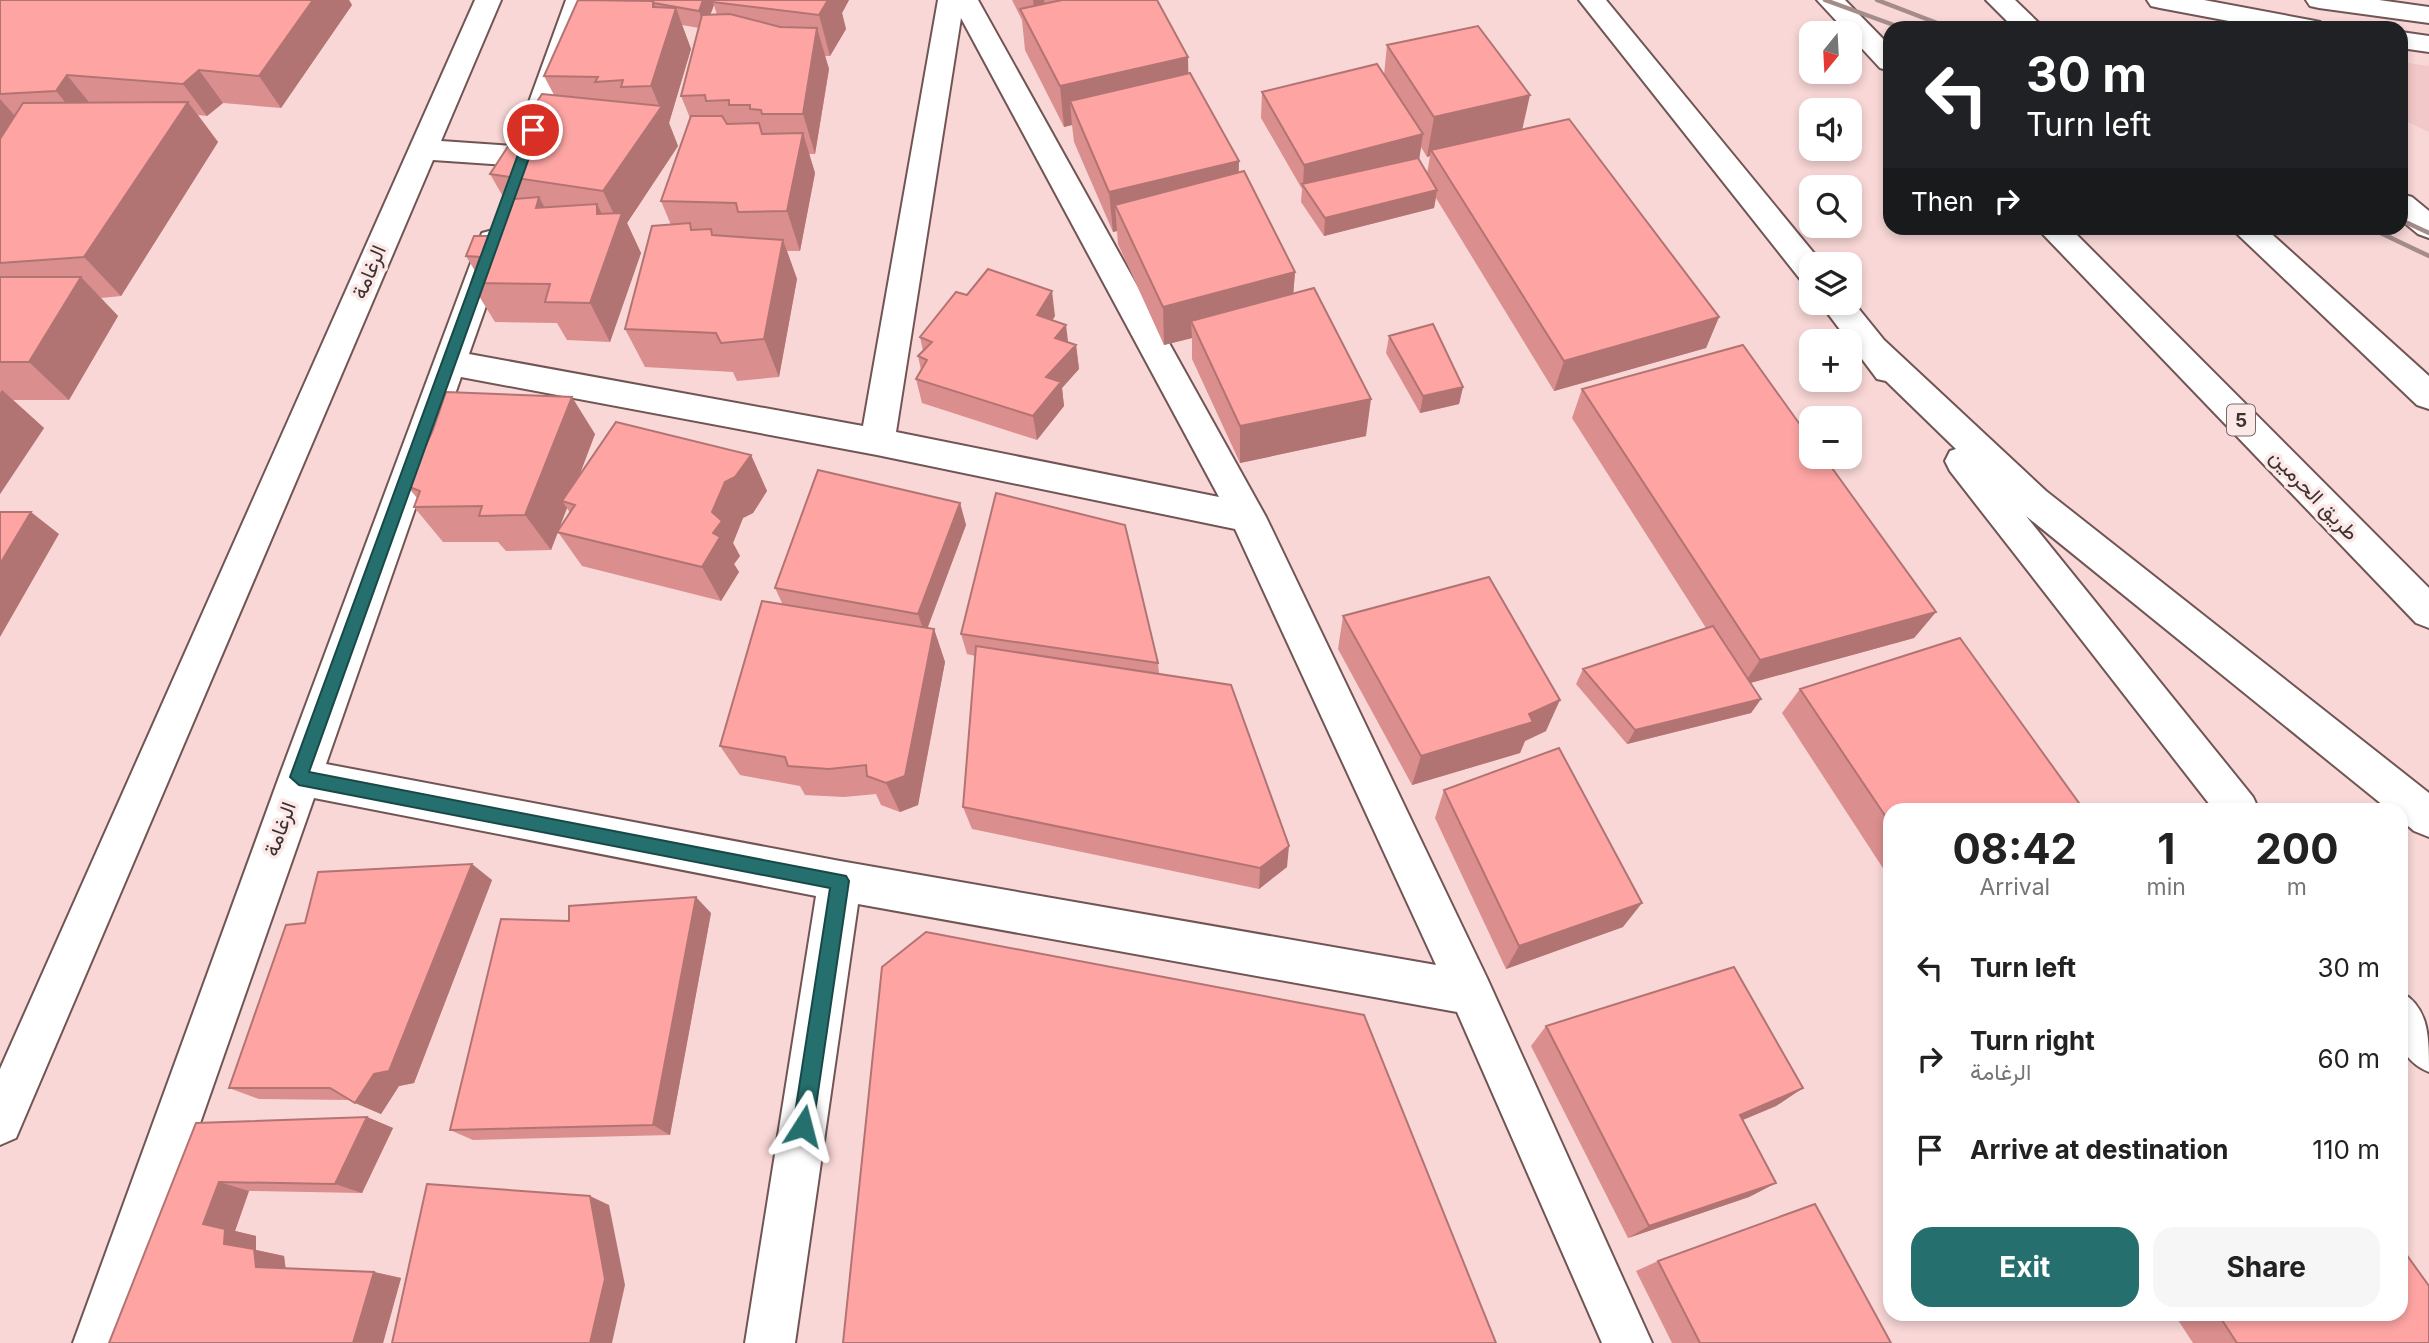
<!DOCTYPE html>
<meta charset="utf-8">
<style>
:root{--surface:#fff;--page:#f6f6f6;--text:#222;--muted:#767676;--accent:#25706e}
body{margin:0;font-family:Inter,Vazirmatn,sans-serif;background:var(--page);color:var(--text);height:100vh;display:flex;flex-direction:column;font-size:26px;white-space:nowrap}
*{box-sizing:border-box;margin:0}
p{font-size:23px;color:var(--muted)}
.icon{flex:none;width:38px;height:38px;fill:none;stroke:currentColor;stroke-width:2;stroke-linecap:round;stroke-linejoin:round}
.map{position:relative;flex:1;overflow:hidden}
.details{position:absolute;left:1883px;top:803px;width:525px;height:518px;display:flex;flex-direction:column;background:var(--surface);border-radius:21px;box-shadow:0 4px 10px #0003}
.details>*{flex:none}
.hud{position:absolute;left:1883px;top:21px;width:525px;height:214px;border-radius:21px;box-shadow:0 4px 10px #0003;background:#202124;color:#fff;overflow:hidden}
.needle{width:46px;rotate:198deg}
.tools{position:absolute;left:1799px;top:21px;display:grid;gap:14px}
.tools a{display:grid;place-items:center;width:63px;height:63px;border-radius:14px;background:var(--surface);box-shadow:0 4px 10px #0003;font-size:35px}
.pin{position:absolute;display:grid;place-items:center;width:60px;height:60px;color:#fff;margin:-30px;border:4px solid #fff;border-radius:50%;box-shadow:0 2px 7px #0007}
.me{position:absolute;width:77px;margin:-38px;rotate:9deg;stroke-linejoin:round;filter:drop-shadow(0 0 5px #0008)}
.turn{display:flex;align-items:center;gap:24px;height:147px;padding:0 28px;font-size:32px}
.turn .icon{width:91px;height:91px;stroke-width:2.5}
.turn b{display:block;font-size:49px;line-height:60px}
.then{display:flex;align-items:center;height:66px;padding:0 28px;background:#0003;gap:14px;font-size:26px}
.eta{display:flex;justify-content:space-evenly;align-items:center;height:119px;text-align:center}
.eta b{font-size:42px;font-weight:700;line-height:49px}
.primary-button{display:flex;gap:14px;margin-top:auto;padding:14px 28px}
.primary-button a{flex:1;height:80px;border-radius:21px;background:var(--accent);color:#fff;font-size:28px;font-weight:700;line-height:80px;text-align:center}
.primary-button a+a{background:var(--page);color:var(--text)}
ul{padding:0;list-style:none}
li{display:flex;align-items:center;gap:21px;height:91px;padding:0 28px}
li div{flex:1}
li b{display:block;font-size:26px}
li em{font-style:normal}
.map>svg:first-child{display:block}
.built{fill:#f2c9c8}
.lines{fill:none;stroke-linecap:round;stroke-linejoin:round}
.street-casing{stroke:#715555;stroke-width:4}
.secondary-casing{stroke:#715555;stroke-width:4}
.primary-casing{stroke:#715555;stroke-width:4}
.highway-casing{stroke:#715555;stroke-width:4}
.street{fill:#fff;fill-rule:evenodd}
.secondary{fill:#fff;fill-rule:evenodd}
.primary{fill:#fff;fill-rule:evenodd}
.highway{fill:#fff;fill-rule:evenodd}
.rail{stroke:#a48c8b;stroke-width:4.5}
.wall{fill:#da8e8d;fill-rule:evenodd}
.shaded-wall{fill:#b27473}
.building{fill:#fea5a4;stroke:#b27473;stroke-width:2}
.route{fill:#25706e;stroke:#184948;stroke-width:2}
.labels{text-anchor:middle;stroke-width:7;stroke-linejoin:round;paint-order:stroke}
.shield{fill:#fce8e7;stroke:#776968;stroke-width:2}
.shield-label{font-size:19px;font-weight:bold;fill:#3e3231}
.street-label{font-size:21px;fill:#3e3231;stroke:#fce8e7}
</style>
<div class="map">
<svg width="2429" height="1343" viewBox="0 0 2429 1343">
<rect width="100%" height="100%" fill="#f8d7d6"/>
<!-- built -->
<path class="built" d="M2401 62 2429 66V132L2401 119Z"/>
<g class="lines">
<!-- street casing -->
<g class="street-casing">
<path id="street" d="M475 0H501L441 141 513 146 566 0H592L542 145 535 152 538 156 533 163 523 166 433 160 16 1138 0 1145V1069Z
M938 0H978L1266 517 1487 978 1652 1343H1602L1457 1012 858 904 795 1343H745L816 896 314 798 123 1343H73L279 777 482 233 493 230 504 233 509 241 469 354 863 426ZM961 18 1219 497 896 432ZM461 377 877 455 1235 529 1436 965 840 861 326 764Z"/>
</g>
<!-- secondary casing -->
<g class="secondary-casing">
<path id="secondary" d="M2147 0H2204L2310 20 2320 22 2324 28H2266L2160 8 2151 6Z
M2306 0H2379L2429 7V23L2319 8 2310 6Z
M2401 32 2429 36V52L2401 48Z
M2401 194 2412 197 2429 211V238L2418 234 2401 220Z"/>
</g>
<!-- primary casing -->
<g class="primary-casing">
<path id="primary" d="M1579 0H1606L1822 263 1811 264V282L1800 279Z
M1850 298 1884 340 2046 491 2429 793V837L2414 831 2401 820V810H2389L2026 516 2253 797 2259 810H2214L1950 471 1945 461 1950 451 1956 449 1886 381 1877 379 1820 303H1850Z
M2401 992C2429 1008 2429 1036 2429 1072 2391 1056 2401 1027 2401 992Z"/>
</g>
<!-- highway casing -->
<g class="highway-casing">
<path id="highway" d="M1817 0H1845L1890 46V71L1880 68Z
M1986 0H2015L2044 28H2014Z
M2037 228H2070L2429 588V628L2416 623Z
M2231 228H2265L2429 376V409L2417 405Z"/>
</g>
<!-- street -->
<use href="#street" class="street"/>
<!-- secondary -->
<use href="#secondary" class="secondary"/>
<!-- primary -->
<use href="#primary" class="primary"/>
<!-- highway -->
<use href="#highway" class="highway"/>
<!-- rail -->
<path class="rail" d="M1825 0 1902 28
M1877 0 1950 28
M2401 220 2429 233
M2370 228 2429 256"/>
</g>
<!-- wall -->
<path class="wall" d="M0 0H349L352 5 281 108 223 103 207 116 198 115 218 142 121 296 101 298 118 316 69 400H13L44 428 0 494Z
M646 0H849L842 13 846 29 830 56H825L829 69 815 154H809L815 173 800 251H787L797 279 779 377 737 381 733 372 645 367 625 329 671 225 661 201 690 118 681 96 699 28 682 25 691 49 669 123 678 146 627 223 641 253 610 342 567 340 557 323 495 322 471 283 475 271 466 256 489 236 505 200 490 174 554 95 544 76ZM714 5 717 15H710Z
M1012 0H1157L1188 57V73L1239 161 1238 172 1295 272 1293 294 1366 436 1240 463 1192 359V338L1164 345 1118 244 1117 231 1113 232 1074 142 1072 125 1064 127 1025 50 1022 20Z
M1387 45 1522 130 1719 317 1706 348 1554 391 1436 198 1434 208 1324 236 1301 202 1302 189 1261 118 1262 92 1384 75ZM1421 147 1427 157 1430 156 1427 174 1419 160Z
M1055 316 1052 320 1068 342 1076 345 1079 369 1062 388 1064 406 1037 440 922 403 916 379 921 370 918 356 923 351 920 337Z
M1389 336 1463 387 1459 404 1420 413 1386 353Z
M1582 389 1936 612 1914 638 1750 683 1761 699 1751 713 1627 744 1576 684 1583 669 1706 628 1572 418Z
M595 434 578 478 751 455 767 491 753 513 743 518 733 543 740 556 734 564 739 572 721 601 582 566 558 532 551 550 506 551 498 542H443L414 507 417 498 407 486ZM567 508 570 513 558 530Z
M960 503 966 525 927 628 934 629 945 662 918 805 900 812 881 805 876 794 844 797 805 795 800 786 740 775 720 746 783 605 775 588Z
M1343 616 1546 731 1525 741 1520 753 1412 785 1338 649Z
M961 634 1158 663 1159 674 1287 867 1259 889 972 829 963 807 975 656 967 654Z
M1800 689 1890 810V879L1782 713Z
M1444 790 1623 927 1506 969 1435 818Z
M492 880 414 1083 399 1086 381 1114 349 1100 259 1099 229 1088 305 923Z
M711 913 670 1135 473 1140 450 1130 569 921Z
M1546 1026 1803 1088 1776 1106 1743 1120 1776 1183 1749 1197 1628 1238 1531 1046Z
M367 1117 393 1128 362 1193 249 1191 235 1231 256 1236V1250L284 1256 286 1269 374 1272 401 1278 383 1343H109L196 1123Z
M1658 1261 1891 1343H1672L1636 1271Z
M2174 1314H2401L2429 1343H2193Z"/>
<!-- shaded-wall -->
<path class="shaded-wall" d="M313 0H349L352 5 281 108 259 76Z
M703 0H715L712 2 714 5 705 29 699 11Z
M828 0H849L842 13 846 29 830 56 819 15Z
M1033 0H1044L1047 23 1036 30Z
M653 1 667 37 676 8 691 49 669 123 678 146 627 223 641 253 610 342 590 303 597 204 613 237 618 223 603 191 660 108 651 86Z
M817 28 829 69 815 154 803 114Z
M1188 57 1189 98 1070 101 1072 125 1064 127 1060 86Z
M199 70 223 103 207 116 183 84Z
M67 75 93 107 83 124 56 91Z
M1530 95 1521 135 1431 150 1430 156 1427 157 1434 117Z
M0 99 32 135 0 180Z
M188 102 218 142 121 296 84 257Z
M803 133 815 173 800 251 787 211Z
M1423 134 1419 160 1303 185 1304 165Z
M1239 161 1238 201 1115 205 1117 231 1113 232 1109 192Z
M1437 190 1434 208 1324 236 1325 218Z
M539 197 560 236 536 208Z
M783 240 797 279 779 377 764 339Z
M1295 272 1292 311 1191 321 1192 338 1164 345 1163 307Z
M81 277 118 316 69 400 29 362Z
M1052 291 1055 316 1041 339 1037 315Z
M1719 317 1706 348 1554 391 1564 361Z
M1066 325 1069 349 1055 338Z
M1076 345 1079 369 1062 388 1064 406 1037 440 1033 416 1046 377Z
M1463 387 1459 404 1420 413 1423 396Z
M2 390 44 428 0 494V393Z
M572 397 595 434 569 503 562 501 567 508 551 550 525 515Z
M1371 399 1366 436 1240 463V426Z
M751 455 767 491 753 513 743 518 733 543 740 556 734 564 739 572 721 601 702 567 713 533 712 512 725 482Z
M960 503 966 525 925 635 918 614Z
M31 512 59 534 0 637V564Z
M1936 612 1914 638 1743 685 1760 660Z
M934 629 945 662 918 805 900 812 886 783Z
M1761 699 1751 713 1627 744 1635 730Z
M1560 700 1546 731 1525 741 1520 753 1412 785 1421 756 1529 714Z
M1289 846 1287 867 1259 889 1260 868Z
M472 864 492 880 414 1083 399 1086 381 1114 355 1103 374 1074Z
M696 897 711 913 670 1135 653 1125Z
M1642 903 1623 927 1506 969 1519 946Z
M1803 1088 1776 1106 1716 1131 1740 1115Z
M367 1117 393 1128 362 1193 335 1184Z
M219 1182 249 1191 235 1231 256 1236V1250L284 1256 286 1274 256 1267 224 1244 203 1224Z
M1776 1183 1749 1197 1628 1238 1649 1226Z
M590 1196 609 1205 625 1285 612 1343H590Z
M374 1272 401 1278 383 1343H353Z"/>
<!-- building -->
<path class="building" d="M0 0H313L259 76 199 70 183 84 67 75 56 91 0 94Z
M578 0 653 1V7L676 8 651 86 621 87 623 80 595 82 598 77 544 76Z
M646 0H703L699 11 654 3 653 1Z
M713 0H828L819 15 712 2Z
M1062 0H1157L1188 57 1060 86 1020 9Z
M730 14 780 27 817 28 803 114H762L761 110 750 109V105H729V100L706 101 705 95 681 96 702 15Z
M1478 26 1530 95 1434 117 1387 45Z
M1377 64 1423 134 1304 165 1262 92Z
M1190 73 1239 161 1109 192 1070 101Z
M542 94 662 106 603 191 490 174Z
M188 102 84 257 0 263V139L23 103Z
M691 116H722L727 124 759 123 762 134 803 133 787 211 738 212 736 203 661 201Z
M1569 119 1719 317 1564 361 1431 150Z
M1418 158 1437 190 1325 218 1302 184Z
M1244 171 1295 272 1163 307 1115 205Z
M539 197 536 208 597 204V214L622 213 590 303 545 302 550 284 471 283 480 257 466 256 474 236H489L503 200Z
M690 223 691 230 711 229 712 235 783 240 764 339 721 343 716 333 625 329 652 226Z
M988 269 1052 291 1037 315 1066 325 1055 338 1076 345 1046 377 1061 382 1033 416 916 379 927 360 918 356 932 342 920 337 956 292 967 295Z
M0 277H81L29 362H0Z
M1314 288 1371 399 1240 426 1191 321Z
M1433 324 1463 387 1423 396 1389 336Z
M1743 345 1811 440V457H1824L1936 612 1760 660 1582 389Z
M446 392 572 397 525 515 479 516 482 506 414 507 420 491 407 486 433 430Z
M616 422 751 455 735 477 725 482 712 512 722 521 713 533 720 537 702 567 557 532 575 505 562 501Z
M818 470 960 503 918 614 775 588Z
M996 493 1125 525 1158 663 961 634Z
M0 512H31L0 564Z
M1489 577 1560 700 1529 714 1533 722 1421 756 1343 616Z
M762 601 934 629 905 776 886 783 867 776 866 765 829 769 788 766 785 757 720 746Z
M1713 626 1761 699 1635 730 1583 669Z
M1960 638 2084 810H1890V823L1800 689Z
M976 646 1231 685 1289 846 1260 868 963 807Z
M1559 748 1642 903 1519 946 1444 790Z
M472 864 389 1071 374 1074 355 1103 330 1088H229L286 925 305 923 318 872Z
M696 897 653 1125 450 1130 501 919 569 921V906Z
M926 932 1364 1015 1496 1343H843L882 967Z
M1734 967 1803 1088 1740 1115 1776 1183 1649 1226 1546 1026Z
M367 1117 335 1184 219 1182 203 1224 225 1229 224 1244 254 1249 256 1267 374 1272 353 1343H109L196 1123Z
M427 1184 590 1196 605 1279 590 1343H392Z
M1815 1204 1891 1343H1700L1658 1261Z
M2401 1247 2429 1286V1343H2237L2218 1314H2401Z"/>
<!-- route -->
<path class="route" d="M533 126 539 130 309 772 846 876 849 881 813 1126 810 1133 803 1135 796 1133 793 1126 830 888 299 785 290 777 527 130Z"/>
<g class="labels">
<!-- shield labels -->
<rect class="shield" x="2227" y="404.5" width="28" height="31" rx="5"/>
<g class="shield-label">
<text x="2241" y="427">5</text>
</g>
<!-- street labels -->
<g class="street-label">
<text transform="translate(369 272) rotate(-67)" y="7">الرغامة</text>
<text transform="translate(2314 495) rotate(46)" y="7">طريق الحرمين</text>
<text transform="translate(280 829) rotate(-70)" y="7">الرغامة</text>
</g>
</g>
</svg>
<div class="tools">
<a><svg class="needle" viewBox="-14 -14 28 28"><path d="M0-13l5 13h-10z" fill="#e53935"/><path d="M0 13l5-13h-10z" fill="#767676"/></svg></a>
<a><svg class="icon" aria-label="sound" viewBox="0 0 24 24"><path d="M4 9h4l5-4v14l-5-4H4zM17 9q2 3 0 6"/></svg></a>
<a><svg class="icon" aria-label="search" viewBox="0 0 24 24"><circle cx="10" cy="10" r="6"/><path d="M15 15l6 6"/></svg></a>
<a><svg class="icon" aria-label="layers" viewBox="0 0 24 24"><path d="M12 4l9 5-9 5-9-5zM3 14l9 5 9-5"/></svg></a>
<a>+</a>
<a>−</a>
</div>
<div class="pin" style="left:533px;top:130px;background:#d93025"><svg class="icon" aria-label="arrive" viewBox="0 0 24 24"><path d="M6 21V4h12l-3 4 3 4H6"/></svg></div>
<svg class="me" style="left:803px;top:1126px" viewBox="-20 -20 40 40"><path d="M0-17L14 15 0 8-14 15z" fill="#25706e" stroke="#fff" stroke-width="4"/></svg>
<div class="hud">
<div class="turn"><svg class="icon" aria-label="left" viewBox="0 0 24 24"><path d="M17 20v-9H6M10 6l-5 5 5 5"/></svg><div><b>30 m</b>Turn left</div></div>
<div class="then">Then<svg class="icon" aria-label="right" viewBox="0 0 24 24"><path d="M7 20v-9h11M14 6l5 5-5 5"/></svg></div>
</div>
<section class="details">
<div class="eta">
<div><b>08:42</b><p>Arrival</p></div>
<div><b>1</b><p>min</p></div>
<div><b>200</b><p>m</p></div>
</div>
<ul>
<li><svg class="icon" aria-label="left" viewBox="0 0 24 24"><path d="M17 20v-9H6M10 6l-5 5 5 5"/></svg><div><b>Turn left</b></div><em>30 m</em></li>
<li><svg class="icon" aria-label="right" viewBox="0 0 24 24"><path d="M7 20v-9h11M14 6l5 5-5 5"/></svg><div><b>Turn right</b><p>الرغامة</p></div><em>60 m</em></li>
<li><svg class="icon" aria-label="arrive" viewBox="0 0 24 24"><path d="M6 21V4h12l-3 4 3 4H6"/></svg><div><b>Arrive at destination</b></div><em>110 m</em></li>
</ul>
<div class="primary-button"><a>Exit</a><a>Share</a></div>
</section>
</div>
